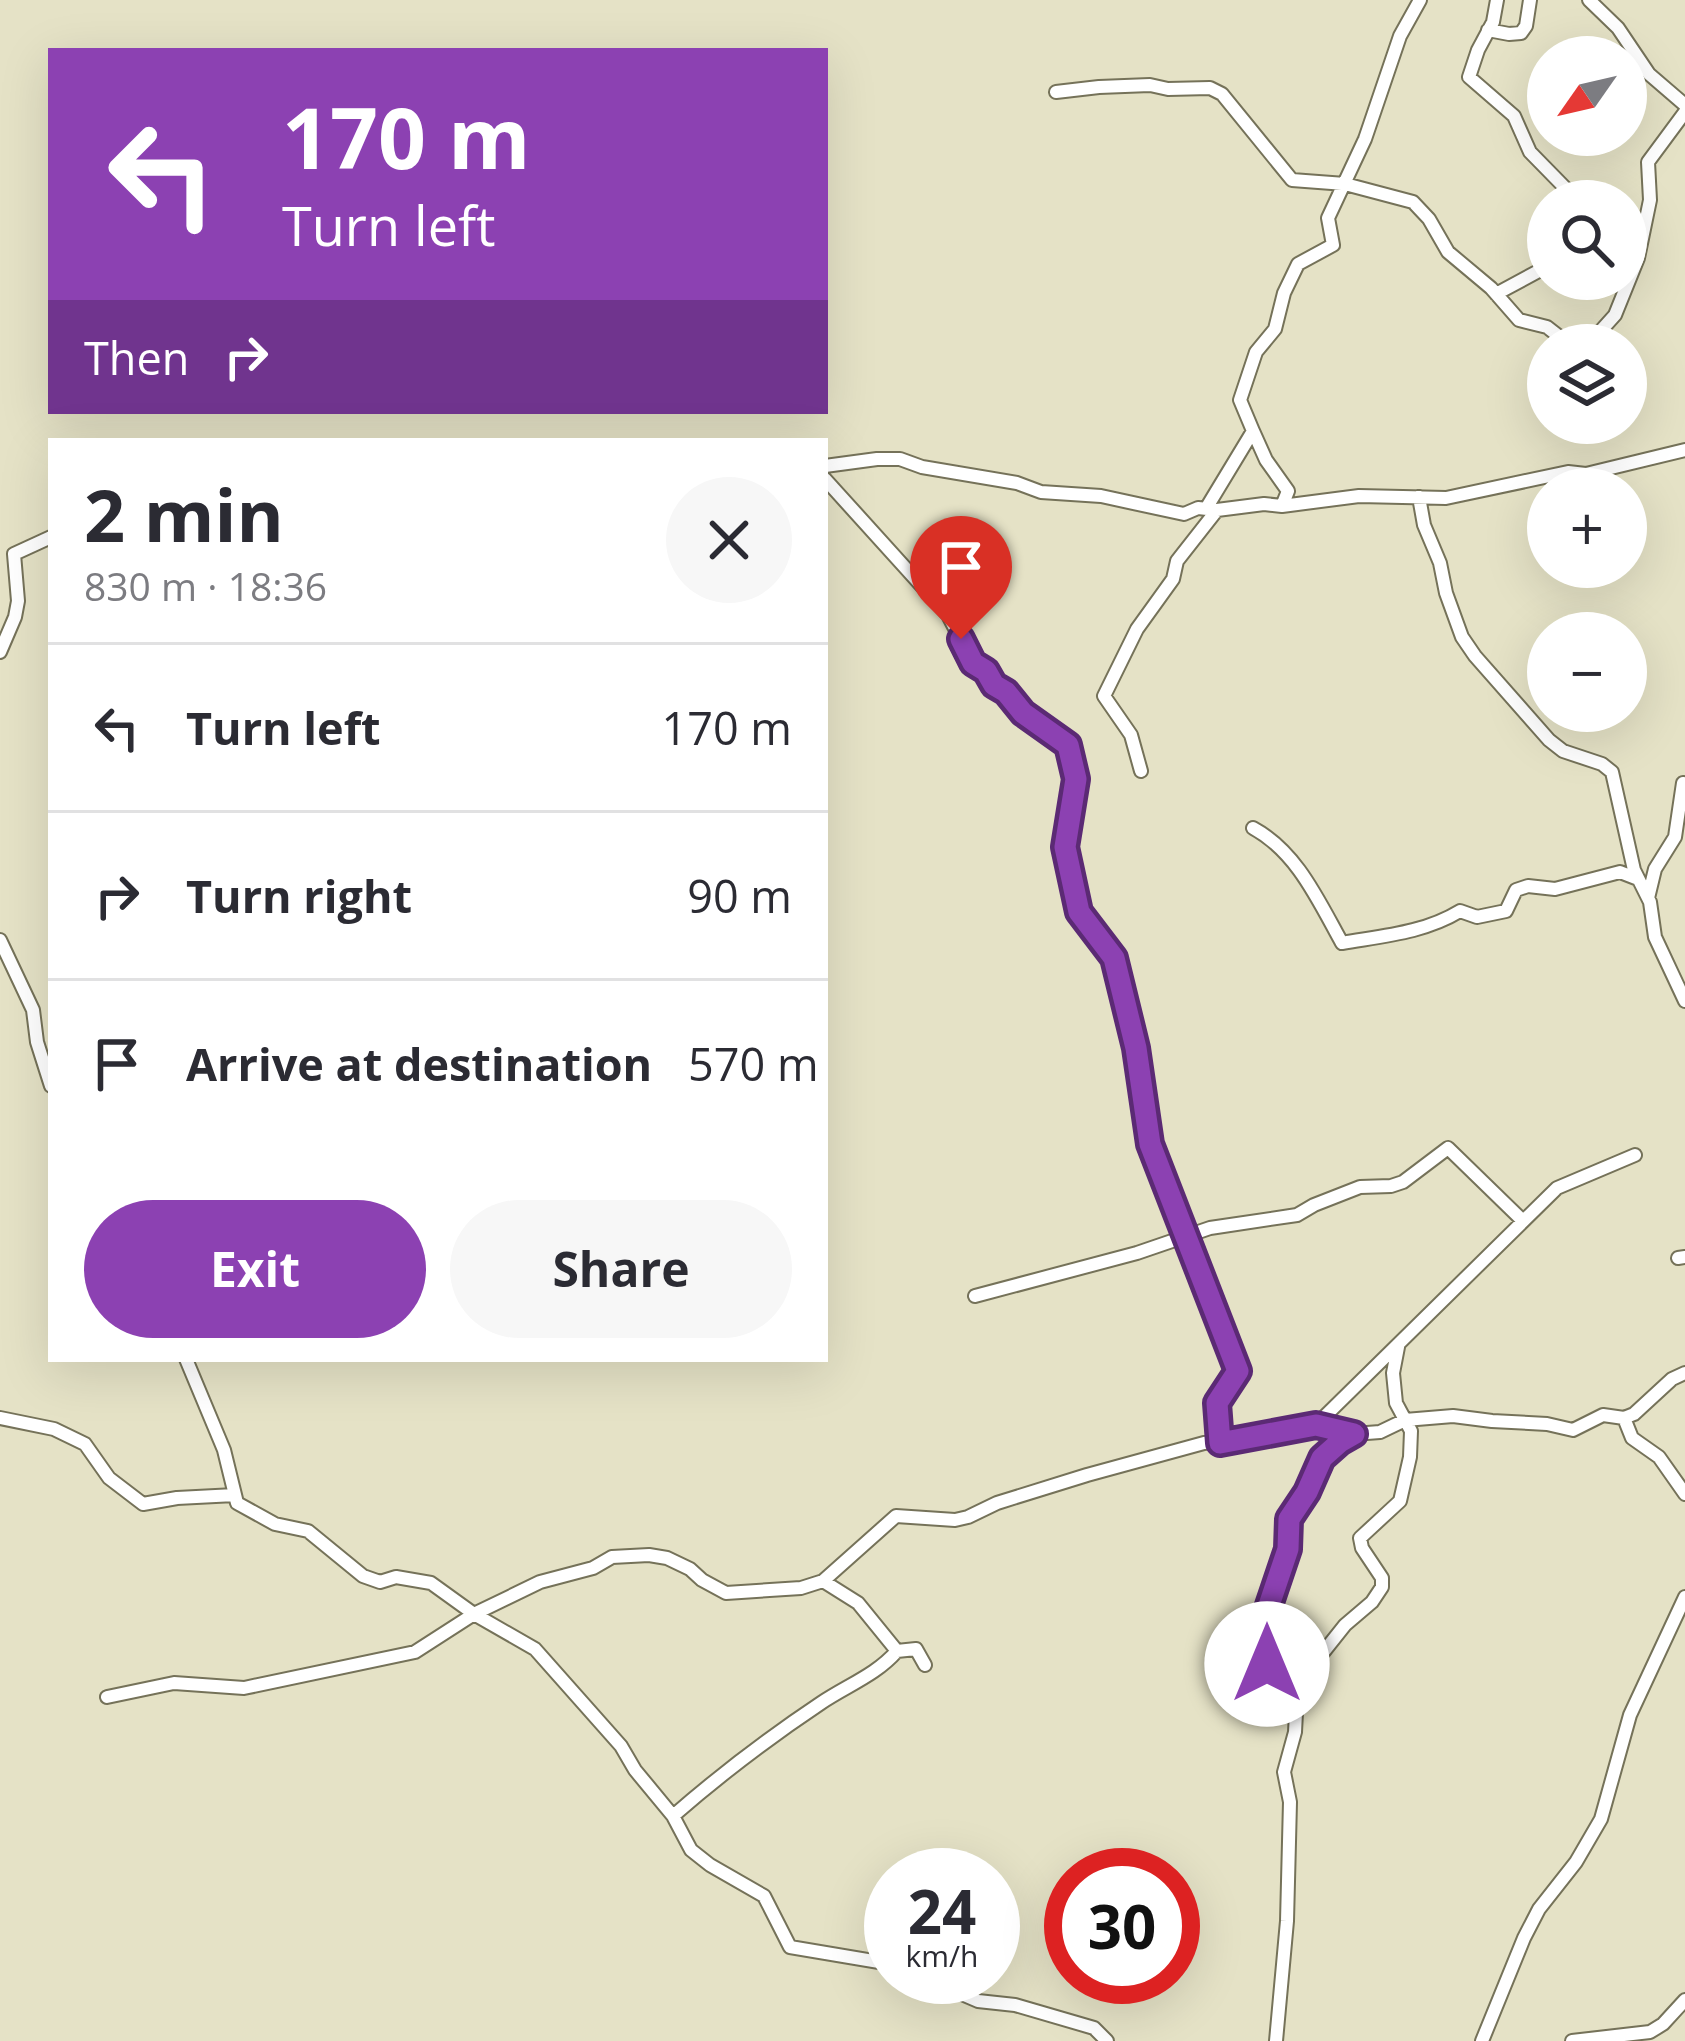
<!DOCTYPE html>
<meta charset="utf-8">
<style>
:root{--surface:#fff;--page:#f7f7f7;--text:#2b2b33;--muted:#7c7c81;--line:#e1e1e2;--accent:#8c41b2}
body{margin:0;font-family:"Open Sans",sans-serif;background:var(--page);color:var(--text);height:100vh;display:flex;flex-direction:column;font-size:45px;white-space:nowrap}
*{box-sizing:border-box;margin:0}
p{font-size:39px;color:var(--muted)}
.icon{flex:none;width:66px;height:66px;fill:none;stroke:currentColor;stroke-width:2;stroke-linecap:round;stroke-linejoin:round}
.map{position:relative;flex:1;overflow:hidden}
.panel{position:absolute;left:48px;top:438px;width:780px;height:924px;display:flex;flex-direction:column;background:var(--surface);border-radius:0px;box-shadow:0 12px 48px #0002}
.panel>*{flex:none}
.banner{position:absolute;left:48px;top:48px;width:780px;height:366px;border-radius:0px;box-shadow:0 12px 48px #0002;background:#8c41b2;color:#fff;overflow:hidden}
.needle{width:78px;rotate:236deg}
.tools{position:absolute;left:1527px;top:36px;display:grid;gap:24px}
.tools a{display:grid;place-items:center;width:120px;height:120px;border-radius:50%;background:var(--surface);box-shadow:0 12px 48px #0002;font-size:60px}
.speed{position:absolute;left:864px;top:1848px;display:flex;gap:24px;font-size:60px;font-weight:700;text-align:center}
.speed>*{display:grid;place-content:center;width:156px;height:156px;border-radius:50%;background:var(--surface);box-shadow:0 12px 48px #0002;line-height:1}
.speed small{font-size:30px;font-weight:400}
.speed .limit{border:18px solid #d22;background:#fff;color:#111}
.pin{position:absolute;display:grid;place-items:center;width:102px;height:102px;color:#fff;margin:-123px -51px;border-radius:50% 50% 50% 0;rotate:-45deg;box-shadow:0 0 12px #0007}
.pin .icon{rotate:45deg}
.me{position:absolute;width:132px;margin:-66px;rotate:0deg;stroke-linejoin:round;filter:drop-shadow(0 0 9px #0008)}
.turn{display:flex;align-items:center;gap:42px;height:252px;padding:0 36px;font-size:54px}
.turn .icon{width:156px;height:156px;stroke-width:2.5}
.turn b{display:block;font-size:84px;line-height:102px}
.then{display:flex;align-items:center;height:114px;padding:0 36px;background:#0003;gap:24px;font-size:45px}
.round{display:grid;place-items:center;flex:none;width:126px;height:126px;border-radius:63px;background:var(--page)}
.overview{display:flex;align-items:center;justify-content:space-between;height:204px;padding:0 36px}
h1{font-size:72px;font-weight:700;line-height:90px}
.action{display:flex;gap:24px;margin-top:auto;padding:24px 36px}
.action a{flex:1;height:138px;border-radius:72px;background:var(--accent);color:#fff;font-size:48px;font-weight:700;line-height:138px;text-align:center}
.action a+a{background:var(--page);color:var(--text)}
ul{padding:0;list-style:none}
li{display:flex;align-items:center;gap:36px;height:168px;padding:0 36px;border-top:3px solid var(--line)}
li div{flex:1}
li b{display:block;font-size:45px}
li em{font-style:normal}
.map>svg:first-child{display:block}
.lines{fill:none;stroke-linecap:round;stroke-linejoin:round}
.minor-casing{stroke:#757259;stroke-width:16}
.minor{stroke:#fff;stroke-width:12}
.route-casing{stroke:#5b2a74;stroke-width:30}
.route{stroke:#8c41b2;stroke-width:21}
</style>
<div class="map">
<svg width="1685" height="2041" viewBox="0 0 1685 2041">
<rect width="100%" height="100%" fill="#e5e2c6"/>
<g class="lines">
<!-- minor casing -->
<g class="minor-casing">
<path id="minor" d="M1497 0 1493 22 1478 50 1469 77 1514 116 1530 152 1578 201
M1589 0 1618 28 1649 74 1685 105
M1488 30 1509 34 1521 33 1526 26 1530 0
M1056 92 1099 87 1150 85 1168 89 1210 88 1222 94 1292 180 1345 184 1413 202 1429 219 1448 252 1491 288 1519 320 1547 327 1570 345
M1496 294 1548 266
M1588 345 1615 315 1638 258 1650 200 1648 162 1685 112
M1253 431 1266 460 1288 491 1282 506
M825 466 877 459H900L922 467 1017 483 1041 492 1101 496 1184 514 1198 508 1217 510 1264 504 1282 506 1359 496 1446 498 1568 472 1586 474 1685 450
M825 479 948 615 973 663 985 671 994 685 1007 692 1023 713 1053 732 1068 745 1076 779 1065 847 1079 912 1114 958 1136 1048 1150 1144 1238 1371 1217 1404 1219 1443
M1419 497 1424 525 1440 563 1446 593 1462 637 1475 656 1549 740 1563 751 1602 764 1612 772 1634 870 1650 902 1655 937 1685 1001
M1207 507 1253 431 1240 400 1256 352 1275 329 1284 293 1298 264 1333 245 1328 218 1365 139 1400 36 1420 0
M0 652 15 617 18 601 14 554 51 537
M1141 771 1131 735 1104 696 1137 629 1173 579 1177 561 1217 510
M1253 828C1297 852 1318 900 1342 943 1382 936 1424 933 1460 911L1477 917 1506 911 1516 890 1528 886 1555 889 1620 872 1638 879
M1648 898 1655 869 1675 837 1683 783
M0 940 33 1010 37 1042 51 1086
M1678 1258 1685 1257
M975 1296 1137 1253 1210 1228 1297 1215 1314 1205 1360 1187 1391 1186 1403 1182 1448 1148 1522 1220
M186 1359 224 1450 237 1503 275 1524 308 1531 363 1576 380 1582 396 1577 431 1583 474 1614 540 1582 593 1568 612 1557 649 1555 667 1558 690 1569 702 1580 726 1593 801 1588 823 1581 896 1516 955 1520 968 1517 997 1503 1087 1475 1204 1443 1290 1432 1316 1425 1354 1434 1380 1432 1405 1420 1453 1416 1492 1421 1547 1424 1573 1430 1603 1415 1624 1418 1634 1414 1672 1379 1685 1373
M0 1418 54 1429 85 1444 109 1478 143 1504 177 1498 235 1495
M1624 1418 1632 1438 1659 1457 1685 1494
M1316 1425 1557 1188 1635 1155
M823 1581 858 1603 897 1651
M107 1697 174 1683 244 1688 415 1652 474 1614 535 1649 621 1746 635 1770 673 1816 691 1850 710 1865 764 1896 790 1947 891 1964
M1290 1707 1289 1697 1267 1664 1271 1647 1260 1632 1288 1549 1289 1519 1307 1492 1322 1458 1340 1441 1354 1434
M673 1816C720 1775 770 1737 821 1703 848 1685 876 1675 897 1651L916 1649 925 1665
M922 1977 978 2001 1015 2005 1094 2028 1107 2041
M1276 2041 1287 1921 1290 1802 1284 1772 1295 1732 1297 1693 1302 1679 1345 1625 1372 1602 1382 1587V1578L1362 1548 1360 1538 1400 1501 1410 1457 1411 1431 1396 1403 1393 1373 1398 1347
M1482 2041 1524 1938 1539 1909 1576 1862 1601 1819 1630 1715 1685 1597
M1572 2041 1650 2032 1663 2024 1685 2000"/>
</g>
<!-- minor -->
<use href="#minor" class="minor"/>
</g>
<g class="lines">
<!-- route casing -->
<g class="route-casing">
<path id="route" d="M961 639 973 663 986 671 994 685 1006 692 1023 713 1068 745 1076 779 1065 847 1079 912 1114 958 1136 1048 1150 1144 1238 1371 1217 1403 1220 1443 1316 1425 1354 1434 1340 1442 1322 1458 1307 1492 1289 1519 1288 1549 1260 1632 1270 1647 1267 1664"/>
</g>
<!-- route -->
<use href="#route" class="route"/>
</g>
</svg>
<div class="tools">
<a><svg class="needle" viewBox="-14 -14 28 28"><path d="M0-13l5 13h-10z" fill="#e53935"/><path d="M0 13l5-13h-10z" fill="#7c7c81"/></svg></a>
<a><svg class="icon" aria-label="search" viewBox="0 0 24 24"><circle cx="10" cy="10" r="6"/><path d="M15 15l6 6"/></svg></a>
<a><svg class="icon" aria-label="layers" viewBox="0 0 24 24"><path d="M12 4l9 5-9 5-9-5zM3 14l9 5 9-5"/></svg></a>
<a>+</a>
<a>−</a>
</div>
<div class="speed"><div>24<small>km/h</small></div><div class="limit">30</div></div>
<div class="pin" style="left:961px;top:639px;background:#d93025"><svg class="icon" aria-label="arrive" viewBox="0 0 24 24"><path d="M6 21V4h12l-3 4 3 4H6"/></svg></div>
<svg class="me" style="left:1267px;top:1664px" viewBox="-20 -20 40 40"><circle r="19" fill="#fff"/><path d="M0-13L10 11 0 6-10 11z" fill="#8c41b2"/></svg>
<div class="banner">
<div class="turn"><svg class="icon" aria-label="left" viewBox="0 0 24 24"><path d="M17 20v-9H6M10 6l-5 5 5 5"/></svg><div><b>170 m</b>Turn left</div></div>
<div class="then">Then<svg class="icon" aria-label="right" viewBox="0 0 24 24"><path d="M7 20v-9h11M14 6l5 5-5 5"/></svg></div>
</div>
<section class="panel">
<div class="overview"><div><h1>2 min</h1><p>830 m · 18:36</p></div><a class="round"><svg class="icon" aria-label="close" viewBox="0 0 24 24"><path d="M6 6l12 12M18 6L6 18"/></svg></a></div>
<ul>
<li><svg class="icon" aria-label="left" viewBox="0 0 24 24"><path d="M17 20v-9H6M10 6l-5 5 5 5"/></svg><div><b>Turn left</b></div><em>170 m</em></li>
<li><svg class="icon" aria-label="right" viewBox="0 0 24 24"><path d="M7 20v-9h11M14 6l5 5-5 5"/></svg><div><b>Turn right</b></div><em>90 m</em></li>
<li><svg class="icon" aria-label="arrive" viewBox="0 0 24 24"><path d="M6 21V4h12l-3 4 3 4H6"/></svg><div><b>Arrive at destination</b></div><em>570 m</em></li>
</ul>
<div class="action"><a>Exit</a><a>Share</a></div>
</section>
</div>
